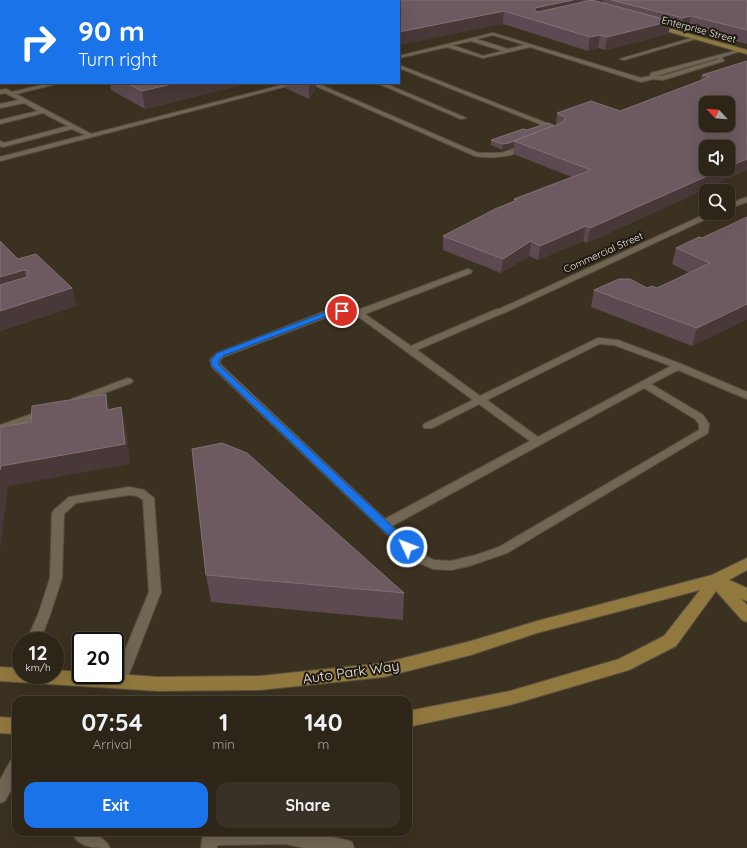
<!DOCTYPE html>
<style>
:root{--surface:#2c2518;--page:#383125;--text:#f1f3f6;--muted:#a6a5a2;--line:#484237;--accent:#1a73e8}
body{margin:0;font-family:Quicksand,sans-serif;background:var(--page);color:var(--text);height:100vh;display:flex;flex-direction:column;font-size:15px;white-space:nowrap}
*{box-sizing:border-box;margin:0}
p{font-size:13px;color:var(--muted)}
.icon{flex:none;width:22px;height:22px;fill:none;stroke:currentColor;stroke-width:2;stroke-linecap:round;stroke-linejoin:round}
.map{position:relative;flex:1;overflow:hidden}
.drawer{position:absolute;left:12px;top:696px;width:400px;height:140px;display:flex;flex-direction:column;background:var(--surface);border-radius:12px;box-shadow:0 4px 16px #0002,0 0 0 1px var(--line)}
.drawer>*{flex:none}
.top-card{position:absolute;left:0px;top:0px;width:400px;height:84px;box-shadow:0 4px 16px #0002,0 0 0 1px var(--line);background:#1a73e8;color:#fff;overflow:hidden}
.needle{width:26px;rotate:296deg}
.controls{position:absolute;left:699px;top:96px;display:grid;gap:8px}
.controls a{display:grid;place-items:center;width:36px;height:36px;border-radius:8px;background:var(--surface);box-shadow:0 4px 16px #0002,0 0 0 1px var(--line);font-size:20px}
.speed{position:absolute;left:12px;top:632px;display:flex;gap:8px;font-size:20px;font-weight:700;text-align:center}
.speed>*{display:grid;place-content:center;width:52px;height:52px;border-radius:50%;background:var(--surface);box-shadow:0 4px 16px #0002,0 0 0 1px var(--line);line-height:1}
.speed small{font-size:10px;font-weight:400}
.speed .limit{border:2px solid #111;border-radius:6px;background:#fff;color:#111}
.pin{position:absolute;display:grid;place-items:center;width:34px;height:34px;color:#fff;margin:-17px;border:2px solid #fff;border-radius:50%;box-shadow:0 1px 4px #0007}
.me{position:absolute;width:44px;margin:-22px;rotate:313deg;stroke-linejoin:round;filter:drop-shadow(0 0 3px #0008)}
.turn{display:flex;align-items:center;gap:14px;height:84px;padding:0 12px;font-size:18px}
.turn .icon{width:52px;height:52px;stroke-width:2.5}
.turn b{display:block;font-size:28px;line-height:34px}
.eta{display:flex;justify-content:space-evenly;align-items:center;height:68px;text-align:center}
.eta b{font-size:24px;font-weight:700;line-height:28px}
.cta{display:flex;gap:8px;margin-top:auto;padding:8px 12px}
.cta a{flex:1;height:46px;border-radius:12px;background:var(--accent);color:#fff;font-size:16px;font-weight:700;line-height:46px;text-align:center}
.cta a+a{background:var(--page);color:var(--text)}
.map>svg:first-child{display:block}
.lines{fill:none;stroke-linecap:round;stroke-linejoin:round}
.lane-casing{stroke:#584f40;stroke-width:2}
.street-casing{stroke:#584f40;stroke-width:2}
.secondary-casing{stroke:#584f40;stroke-width:2}
.primary-casing{stroke:#584f40;stroke-width:2}
.lane{fill:#716553;fill-rule:evenodd}
.street{fill:#716553;fill-rule:evenodd}
.secondary{fill:#91783e;fill-rule:evenodd}
.primary{fill:#b18a28;fill-rule:evenodd}
.rail-casing{stroke:#d7d0c5;stroke-width:2}
.rail{stroke:#1e1a12;stroke-width:1.5;stroke-dasharray:4;stroke-linecap:butt}
.wall{fill:#5c4951}
.shaded-wall{fill:#483837}
.building{fill:#6c5a60;stroke:#817174;fill-rule:evenodd}
.route{fill:#1a73e8;stroke:#114b97}
.labels{text-anchor:middle;stroke-width:4;stroke-linejoin:round;paint-order:stroke}
.far-street-label{font-size:10px;fill:#f0e9df;stroke:#1e1a12}
.near-street-label{font-size:14px;fill:#f0e9df;stroke:#1e1a12}
</style>
<div class="map">
<svg width="747" height="848" viewBox="0 0 747 848">
<rect width="100%" height="100%" fill="#3b3120"/>
<g class="lines">
<!-- lane casing -->
<g class="lane-casing">
<path id="lane" d="M149 0H155L156 1H150Z
M200 0H206L207 1H201Z
M493 33 641 78 650 76 651 73 742 49 744 50 722 57 724 61 663 80 653 79 641 82 530 47 483 58 447 47 399 58V56ZM493 35 525 45 508 49 476 39ZM471 41 503 51 483 56 452 45ZM718 58 719 59 663 76H656Z
M695 37 699 38 624 60 620 59Z
M399 65 559 128 560 129 555 130 399 68Z
M51 83H60L16 94 91 134 290 83H299L0 161V157L85 135 72 129 3 147 0 146V141L4 143 68 126 43 113 0 124V120L38 111 24 103 0 108V104L19 100 5 93 0 94V90L6 89 12 92Z
M309 83H316L478 153H501L525 145 528 147C515 157 491 159 475 156Z
M377 83H384L466 118 461 119Z
M468 269 472 271 471 273 365 314 411 346 497 309H503V313L417 350 480 396 598 338 618 340 681 364 747 392V399L678 370 651 384 703 415 709 424 708 433 507 553 469 566 451 570 433 569 415 561 212 367 210 360 217 353 331 309 350 308 358 310ZM335 314 356 315 473 400 424 424 423 426 424 428H432L479 404 530 441 385 519 220 364V361L223 357ZM599 344 614 345 671 366 538 437 487 400ZM644 388 695 419 699 424V430L499 547 476 555 451 561 434 560 423 555 392 526Z
M128 378 131 379 133 381 131 383 78 403 75 404 70 401 72 399Z
M43 410 48 413 46 415 0 432V425Z
M129 487 144 490 154 498 161 592 126 682 124 686 119 688 114 686 112 682 149 592 143 500 137 496 129 495 76 503 64 514 62 578 50 615 40 641H26L38 615 50 578 52 513 54 510 69 497Z
M16 758V780L5 801 0 803V780L11 760Z
M76 832C89 832 104 835 110 848 97 848 80 848 74 836Z
M203 832H305L346 840 352 842 354 848H305L285 844 217 845V848H201Z"/>
</g>
<!-- street casing -->
<g class="street-casing">
<path id="street" d="M747 197V202L728 209V204Z
M708 213H719L504 313 500 314 495 311Z"/>
</g>
<!-- secondary casing -->
<g class="secondary-casing">
<path id="secondary" d="M654 24 747 50V54L652 27Z
M747 558V570L729 580 747 588V601L741 599 747 605V622L742 620 716 591 676 646 629 670 510 705 408 727V711L510 691 619 659 664 636 700 590 537 633 471 655 384 677 260 690 158 691 0 681V667L21 668V675H55V670L81 672V675L115 674 158 677 260 676 384 663 471 641 537 621 712 575Z
M0 717 16 718V734L0 733Z"/>
</g>
<!-- primary casing -->
<g class="primary-casing">
<path id="primary" d="M0 57H1V61H0Z"/>
</g>
<!-- lane -->
<use href="#lane" class="lane"/>
<!-- street -->
<use href="#street" class="street"/>
<!-- secondary -->
<use href="#secondary" class="secondary"/>
<!-- primary -->
<use href="#primary" class="primary"/>
<!-- rail casing -->
<g class="rail-casing">
<path id="rail" d="M359 1 363 0"/>
</g>
<!-- rail -->
<use href="#rail" class="rail"/>
</g>
<!-- wall -->
<path class="wall" d="M367 0H747V44L688 29 680 31 670 28 668 34 605 50 598 48 588 51 503 24 399 1H367Z
M1 5V18L0 17V6Z
M747 61 736 175 587 243 583 241 538 260 529 256 501 273 443 250V236L514 202V199L572 177 513 154 514 147 502 150 491 145V140L527 130 553 125V126L556 125 557 113 620 111 700 81 702 75Z
M110 83H250L145 109 111 90Z
M284 83H316V88L309 99 285 88Z
M747 217V319L692 346 591 307 594 290 647 288H657L690 273 672 264 676 248 702 238Z
M0 241 18 259 72 288 76 306 0 331Z
M206 575 404 593 403 620 211 602Z"/>
<!-- shaded-wall -->
<path class="shaded-wall" d="M573 0H583L581 10 534 21 535 8Z
M593 0H603L602 5 592 7Z
M504 11 503 24 399 45V32Z
M691 16 688 29 680 31 683 18Z
M671 21 668 34 605 50 607 37Z
M600 35 598 48 588 51 590 37Z
M176 83H250L145 109 142 91Z
M277 83H284L277 85Z
M309 83H316V88L309 99Z
M553 125V130L514 141V147L502 150 503 144Z
M747 159V170L587 243 590 228 723 169H728V167Z
M586 226 583 241 538 260 540 246Z
M531 241 529 256 501 273 503 259Z
M24 270 29 288 0 296V277Z
M72 288 76 306 0 331V311Z
M747 304V319L692 346 697 328Z
M106 394 110 413 107 410Z
M121 407 126 427 130 464 8 486 0 551V470L1 466Z"/>
<!-- building -->
<path class="building" d="M36 0H123V1H30Z
M377 0H573L535 8V11L538 12 592 0 671 21 607 37 600 35 590 37 504 11 399 32V1H380Z
M611 0H747V30L691 16 683 18Z
M747 61V159L728 167V147H706V169H723L590 228 586 226 540 246 531 241 503 259 443 236 495 209 517 200 514 199 591 170 514 141 561 123 566 118 557 113 591 101 620 111 710 77 702 75ZM706 103H728V125H706Z
M127 83H176L142 91Z
M548 123 553 125 542 130 509 143 503 144 491 140 523 129 527 130Z
M747 217V304L697 328 594 290 619 279H630L647 288 652 286 657 288 710 263 676 248 699 237 702 238Z
M0 241 18 259 36 254 72 288 0 311V285L27 277 28 271 24 270 0 277Z
M106 394 107 410 121 407 125 444 1 466 0 470V427L31 422 32 406Z
M222 443 247 453 404 593 206 575 192 449Z"/>
<!-- route -->
<path class="route" d="M342 308 346 311 345 312 335 313 223 356 219 360V365L411 544 413 547 407 551 404 550 211 365V360L217 353 331 310Z"/>
<g class="labels">
<!-- far-street labels -->
<g class="far-street-label">
<text transform="translate(699 29) rotate(15)" y="4">Enterprise Street</text>
<text transform="translate(603 252) rotate(-24)" y="4">Commercial Street</text>
</g>
<!-- near-street labels -->
<g class="near-street-label">
<text transform="translate(351 672) rotate(-8)" y="5">Auto Park Way</text>
</g>
</g>
</svg>
<div class="controls">
<a><svg class="needle" viewBox="-14 -14 28 28"><path d="M0-13l5 13h-10z" fill="#e53935"/><path d="M0 13l5-13h-10z" fill="#a6a5a2"/></svg></a>
<a><svg class="icon" aria-label="sound" viewBox="0 0 24 24"><path d="M4 9h4l5-4v14l-5-4H4zM17 9q2 3 0 6"/></svg></a>
<a><svg class="icon" aria-label="search" viewBox="0 0 24 24"><circle cx="10" cy="10" r="6"/><path d="M15 15l6 6"/></svg></a>
</div>
<div class="speed"><div>12<small>km/h</small></div><div class="limit">20</div></div>
<div class="pin" style="left:342px;top:311px;background:#d93025"><svg class="icon" aria-label="arrive" viewBox="0 0 24 24"><path d="M6 21V4h12l-3 4 3 4H6"/></svg></div>
<svg class="me" style="left:407px;top:547px" viewBox="-20 -20 40 40"><circle r="17" fill="#1a73e8" stroke="#fff" stroke-width="3"/><path d="M0-11L8 9 0 5-8 9z" fill="#fff"/></svg>
<div class="top-card">
<div class="turn"><svg class="icon" aria-label="right" viewBox="0 0 24 24"><path d="M7 20v-9h11M14 6l5 5-5 5"/></svg><div><b>90 m</b>Turn right</div></div>
</div>
<section class="drawer">
<div class="eta">
<div><b>07:54</b><p>Arrival</p></div>
<div><b>1</b><p>min</p></div>
<div><b>140</b><p>m</p></div>
</div>
<div class="cta"><a>Exit</a><a>Share</a></div>
</section>
</div>
